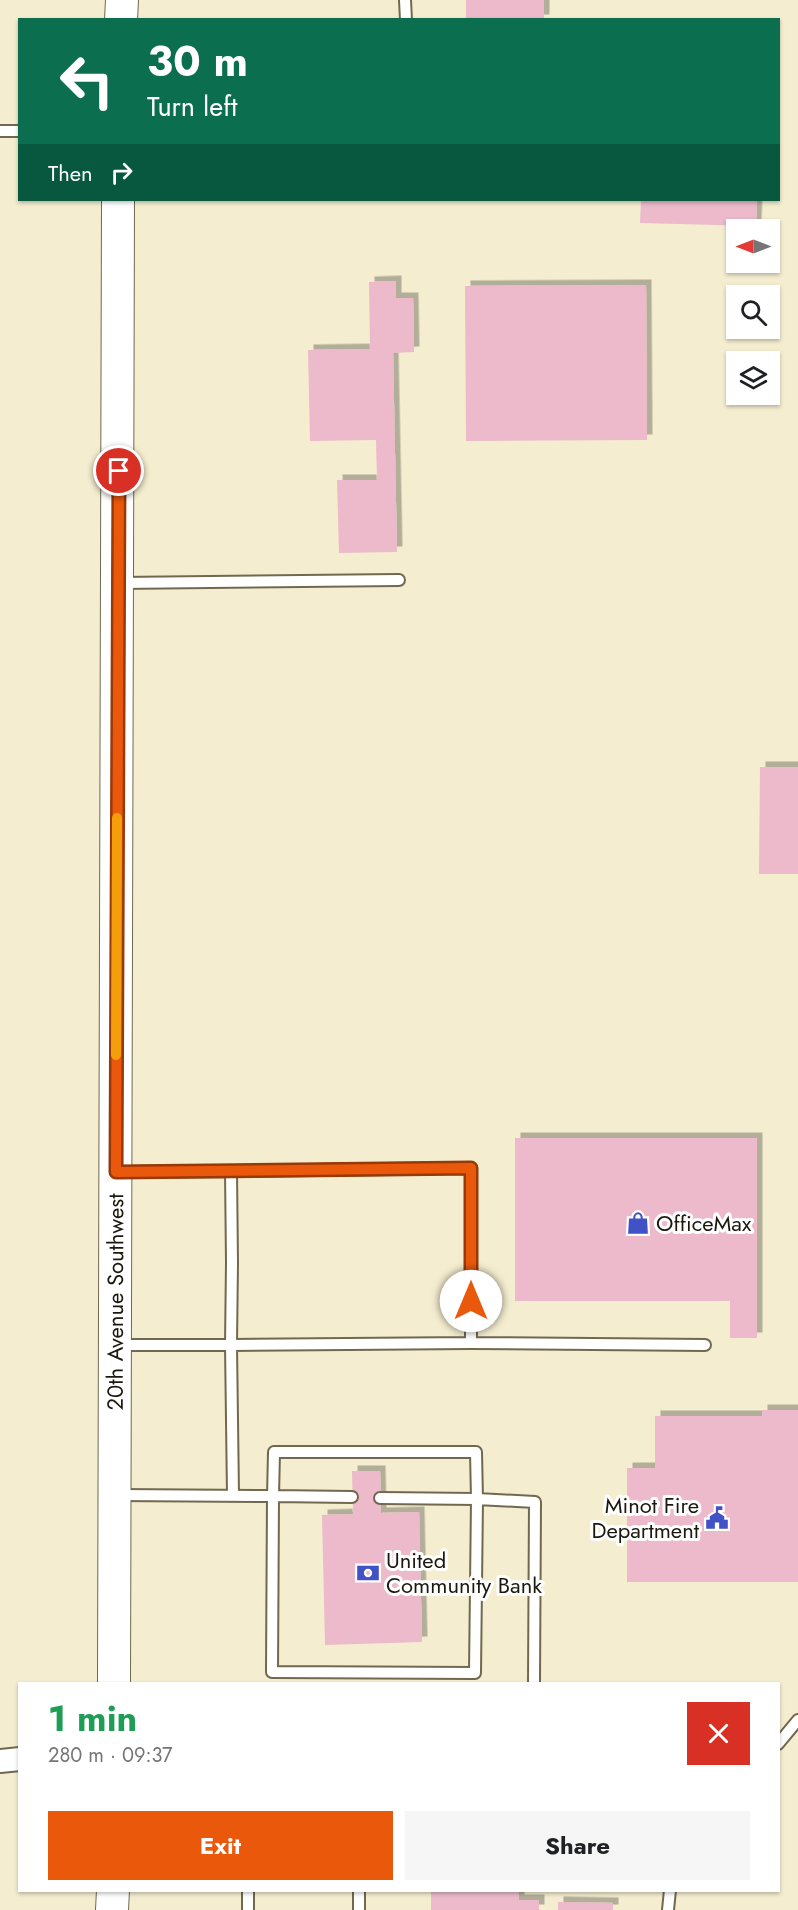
<!DOCTYPE html>
<meta charset="utf-8">
<style>
:root{--surface:#fff;--page:#f6f6f6;--text:#202124;--muted:#757577;--accent:#ea580c}
body{margin:0;font-family:Jost,sans-serif;background:var(--page);color:var(--text);height:100vh;display:flex;flex-direction:column;font-size:22px;white-space:nowrap}
*{box-sizing:border-box;margin:0}
p{font-size:20px;color:var(--muted)}
.icon{flex:none;width:33px;height:33px;fill:none;stroke:currentColor;stroke-width:2;stroke-linecap:round;stroke-linejoin:round}
.map{position:relative;flex:1;overflow:hidden}
.drawer{position:absolute;left:18px;top:1682px;width:762px;height:210px;display:flex;flex-direction:column;background:var(--surface);border-radius:0px;box-shadow:0 2px 4px #0004}
.drawer>*{flex:none}
.hud{position:absolute;left:18px;top:18px;width:762px;height:183px;border-radius:0px;box-shadow:0 2px 4px #0004;background:#0b6e4f;color:#fff;overflow:hidden}
.needle{width:39px;rotate:270deg}
.buttons{position:absolute;left:726px;top:219px;display:grid;gap:12px}
.buttons a{display:grid;place-items:center;width:54px;height:54px;border-radius:0px;background:var(--surface);box-shadow:0 2px 4px #0004;font-size:30px}
.pin{position:absolute;display:grid;place-items:center;width:51px;height:51px;color:#fff;margin:-26px;border:3px solid #fff;border-radius:50%;box-shadow:0 2px 6px #0007}
.me{position:absolute;width:66px;margin:-33px;rotate:0deg;stroke-linejoin:round;filter:drop-shadow(0 0 4px #0008)}
.turn{display:flex;align-items:center;gap:21px;height:126px;padding:0 30px;font-size:27px}
.turn .icon{width:78px;height:78px;stroke-width:2.5}
.turn b{display:block;font-size:42px;line-height:51px}
.then{display:flex;align-items:center;height:57px;padding:0 30px;background:#0003;gap:12px;font-size:22px}
.round{display:grid;place-items:center;flex:none;width:63px;height:63px;border-radius:0px;background:var(--page)}
.headline{display:flex;align-items:center;justify-content:space-between;height:102px;padding:0 30px}
h1{font-size:36px;font-weight:700;line-height:45px;color:#1e9e55}
.action{display:flex;gap:12px;margin-top:auto;padding:12px 30px}
.action a{flex:1;height:69px;border-radius:0px;background:var(--accent);color:#fff;font-size:24px;font-weight:700;line-height:69px;text-align:center}
.action a+a{background:var(--page);color:var(--text)}
.map>svg:first-child{display:block}
.building{fill:#ecbaca;filter:url(#shadow)}
.lines{fill:none;stroke-linecap:round;stroke-linejoin:round}
.lane-casing{stroke:#706950;stroke-width:14}
.street-casing{stroke:#706950;stroke-width:26}
.secondary-casing{stroke:#706950;stroke-width:34}
.lane{stroke:#fff;stroke-width:10}
.street{stroke:#fff;stroke-width:22}
.secondary{stroke:#fff;stroke-width:32}
.route-casing{stroke:#983908;stroke-width:15}
.route{stroke:#ea580c;stroke-width:10}
.slow{stroke:#f59e0b;stroke-width:10}
.labels{text-anchor:middle;stroke-width:6;stroke-linejoin:round;paint-order:stroke}
.poi-label{font-size:22px;fill:#1b190e;stroke:#fff;text-anchor:start}
.street-label{font-size:22px;fill:#1b190e;stroke:#fff}
</style>
<div class="map">
<svg width="798" height="1910" viewBox="0 0 798 1910">
<defs>
<filter id="shadow"><feDropShadow dx="5.5" dy="-5.5" stdDeviation="0" flood-color="#0004"/></filter>
</defs>
<rect width="100%" height="100%" fill="#f4edd0"/>
<!-- building -->
<path class="building" d="M466 0H544V20H466Z
M641 200H757L756 226 640 223Z
M396 281V298H413L414 352 393 353 397 552 339 553 337 480H377L376 440 310 441 308 350 370 349 369 282Z
M646 285 647 440 466 441 465 286Z
M760 767H798V874H759Z
M515 1138H757V1338H730V1301H515Z
M762 1410H798V1582H627V1468H655V1416H762Z
M352 1471H380L381 1513 419 1512 422 1642 325 1645 322 1515 353 1514Z
M431 1890H519V1900H539V1910H431Z
M558 1902 613 1903V1910H558Z"/>
<g class="lines">
<!-- lane casing -->
<g class="lane-casing">
<path id="lane" d="M405 0 406 20
M0 131H20
M119 583 399 580
M231 1171 471 1168V1343
M118 1345H231L232 1263 231 1171 119 1172
M117 1495 273 1496 272 1672 475 1673 477 1499 535 1502 534 1683
M233 1495 231 1345 471 1343 705 1345
M352 1497 273 1496 274 1452H476L477 1499 380 1498
M778 1744 798 1720
M248 1890V1910
M359 1890V1910
M668 1910 670 1890"/>
</g>
<!-- street casing -->
<g class="street-casing">
<path id="street" d="M0 1761 20 1759"/>
</g>
<!-- secondary casing -->
<g class="secondary-casing">
<g id="secondary">
<path d="M121 20 122 0"/>
<path id="s1" d="M114 1683 118 200"/>
<path d="M112 1910 113 1890"/>
</g>
</g>
<!-- lane -->
<use href="#lane" class="lane"/>
<!-- street -->
<use href="#street" class="street"/>
<!-- secondary -->
<use href="#secondary" class="secondary"/>
</g>
<g class="lines">
<!-- route casing -->
<g class="route-casing">
<path id="route" d="M119 471 116 1172 471 1168V1301"/>
</g>
<!-- route -->
<use href="#route" class="route"/>
<!-- slow -->
<path class="slow" d="M116 1055 117 818"/>
</g>
<!-- icons -->
<defs>
<g id="shop-bare" transform="scale(1.8)"><path d="M-5-2.5h2.3a2.7 3.5 0 0 1 5.4 0H5L5.5 6h-11ZM-1.5-2.5h3a1.5 2.3 0 0 0-3 0Z" fill="#4152c6" stroke="#fff" stroke-width="2.5" paint-order="stroke"/></g>
<g id="civic-bare" transform="scale(1.8)"><path d="M-.6-6.5H3V-4.5H.6V-3L4-1V1h2V6H-6V1h2V-1L-.6-3ZM-1.2 2.5V6h2.4V2.5Z" fill="#4152c6" stroke="#fff" stroke-width="2.5" paint-order="stroke"/></g>
<g id="bank-bare" transform="scale(1.8)"><path d="M-6-4H6V4H-6ZM0-2.3a2.3 2.3 0 1 0 0 4.6a2.3 2.3 0 1 0 0-4.6Z" fill="#4152c6" stroke="#fff" stroke-width="2.5" paint-order="stroke"/></g>
</defs>
<g fill-rule="evenodd">
<use href="#shop-bare" x="638" y="1223"/>
<use href="#civic-bare" x="717" y="1518"/>
<use href="#bank-bare" x="368" y="1573"/>
</g>
<g class="labels">
<!-- poi labels -->
<g class="poi-label">
<text x="656" y="1231">OfficeMax</text>
<text x="699" y="1513" text-anchor="end">Minot Fire<tspan x="699" dy="25">Department</tspan></text>
<text x="386" y="1568">United<tspan x="386" dy="25">Community Bank</tspan></text>
</g>
<!-- street labels -->
<g class="street-label">
<text dy="8" stroke="none"><textPath href="#s1" startOffset="381">20th Avenue Southwest</textPath></text>
</g>
</g>
</svg>
<div class="buttons">
<a><svg class="needle" viewBox="-14 -14 28 28"><path d="M0-13l5 13h-10z" fill="#e53935"/><path d="M0 13l5-13h-10z" fill="#757577"/></svg></a>
<a><svg class="icon" aria-label="search" viewBox="0 0 24 24"><circle cx="10" cy="10" r="6"/><path d="M15 15l6 6"/></svg></a>
<a><svg class="icon" aria-label="layers" viewBox="0 0 24 24"><path d="M12 4l9 5-9 5-9-5zM3 14l9 5 9-5"/></svg></a>
</div>
<div class="pin" style="left:119px;top:471px;background:#d93025"><svg class="icon" aria-label="arrive" viewBox="0 0 24 24"><path d="M6 21V4h12l-3 4 3 4H6"/></svg></div>
<svg class="me" style="left:471px;top:1301px" viewBox="-20 -20 40 40"><circle r="19" fill="#fff"/><path d="M0-13L10 11 0 6-10 11z" fill="#ea580c"/></svg>
<div class="hud">
<div class="turn"><svg class="icon" aria-label="left" viewBox="0 0 24 24"><path d="M17 20v-9H6M10 6l-5 5 5 5"/></svg><div><b>30 m</b>Turn left</div></div>
<div class="then">Then<svg class="icon" aria-label="right" viewBox="0 0 24 24"><path d="M7 20v-9h11M14 6l5 5-5 5"/></svg></div>
</div>
<section class="drawer">
<div class="headline"><div><h1>1 min</h1><p>280 m · 09:37</p></div><a class="round" style="background:#d93025;color:#fff"><svg class="icon" aria-label="close" viewBox="0 0 24 24"><path d="M6 6l12 12M18 6L6 18"/></svg></a></div>
<div class="action"><a>Exit</a><a>Share</a></div>
</section>
</div>
